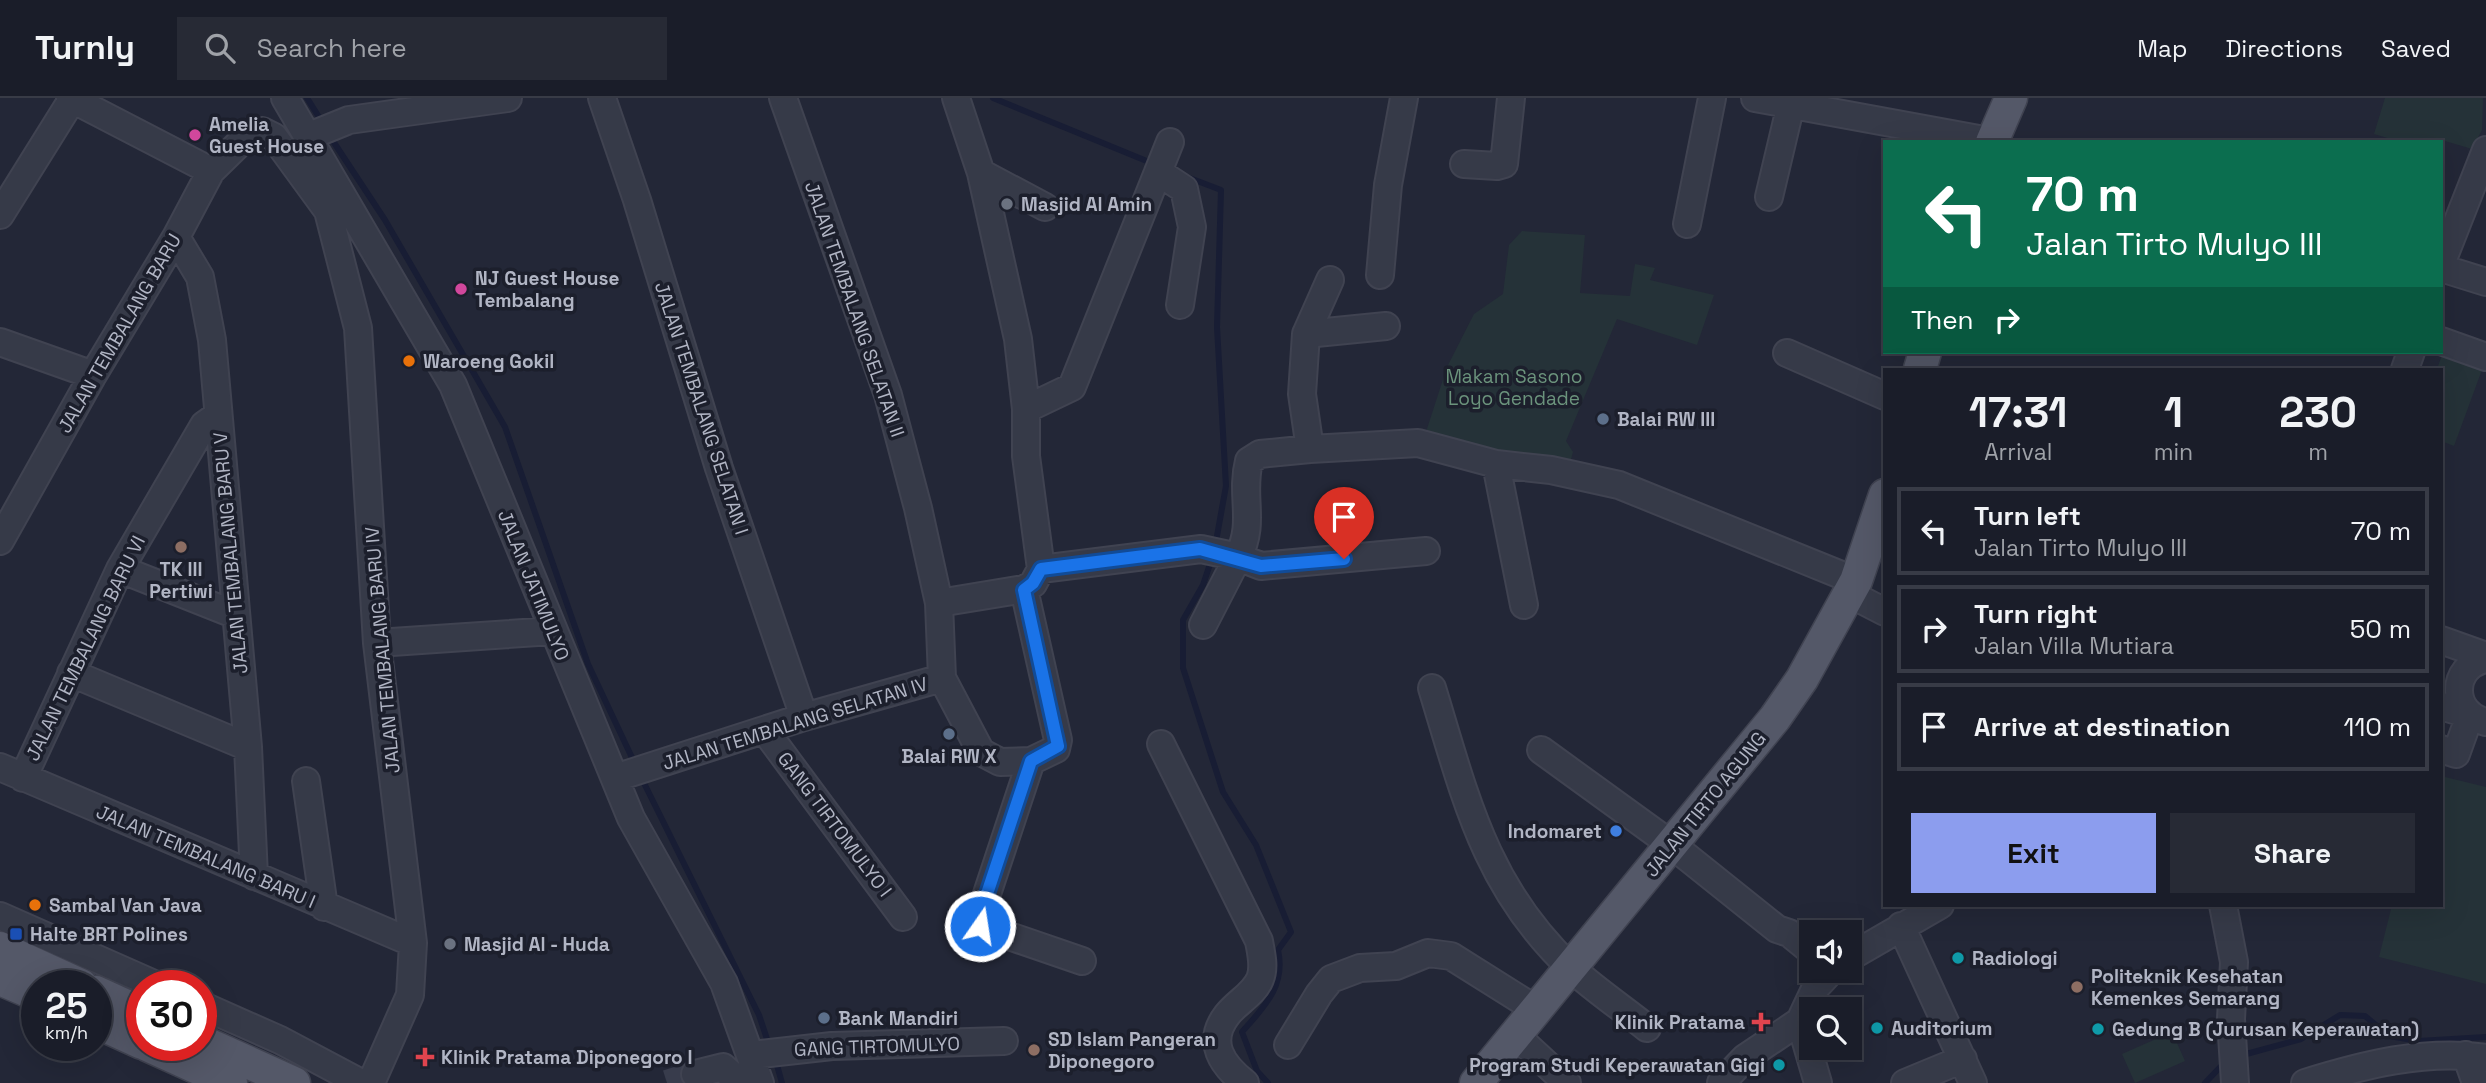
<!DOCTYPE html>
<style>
:root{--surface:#1a1d29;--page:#272a35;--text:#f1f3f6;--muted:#9fa2a8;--line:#383b46;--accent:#8c9dee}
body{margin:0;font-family:"Space Grotesk",sans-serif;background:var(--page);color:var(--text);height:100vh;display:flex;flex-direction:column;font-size:26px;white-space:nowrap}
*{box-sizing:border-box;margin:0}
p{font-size:23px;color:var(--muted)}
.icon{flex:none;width:38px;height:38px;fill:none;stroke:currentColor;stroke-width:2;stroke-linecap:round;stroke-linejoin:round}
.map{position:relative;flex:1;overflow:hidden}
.panel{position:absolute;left:1883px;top:270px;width:560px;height:539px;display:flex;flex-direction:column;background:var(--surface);border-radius:0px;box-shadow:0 7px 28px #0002,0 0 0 2px var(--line)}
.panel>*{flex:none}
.top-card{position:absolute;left:1883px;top:42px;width:560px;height:214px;border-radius:0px;box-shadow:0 7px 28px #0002,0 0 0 2px var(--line);background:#0b6e4f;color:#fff;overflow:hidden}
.controls{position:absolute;left:1799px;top:822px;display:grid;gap:14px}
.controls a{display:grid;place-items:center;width:63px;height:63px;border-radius:0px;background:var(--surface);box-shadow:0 7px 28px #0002,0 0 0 2px var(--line);font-size:35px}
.speed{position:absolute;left:21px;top:872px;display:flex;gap:14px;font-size:35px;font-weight:700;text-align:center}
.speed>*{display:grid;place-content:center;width:91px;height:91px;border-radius:50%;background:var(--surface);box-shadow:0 7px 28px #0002,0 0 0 2px var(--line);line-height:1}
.speed small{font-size:18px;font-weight:400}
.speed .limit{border:10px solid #d22;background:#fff;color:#111}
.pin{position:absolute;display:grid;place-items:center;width:60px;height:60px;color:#fff;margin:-72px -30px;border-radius:50% 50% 50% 0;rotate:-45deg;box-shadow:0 0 7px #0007}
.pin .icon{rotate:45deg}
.me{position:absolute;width:77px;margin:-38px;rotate:13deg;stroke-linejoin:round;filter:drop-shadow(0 0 5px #0008)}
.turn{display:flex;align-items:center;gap:24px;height:147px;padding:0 28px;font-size:32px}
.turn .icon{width:91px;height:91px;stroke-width:2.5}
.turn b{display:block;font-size:49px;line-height:60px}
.then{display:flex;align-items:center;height:66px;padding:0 28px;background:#0003;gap:14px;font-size:26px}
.eta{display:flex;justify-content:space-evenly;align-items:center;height:119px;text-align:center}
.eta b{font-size:42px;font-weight:600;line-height:49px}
.primary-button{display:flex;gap:14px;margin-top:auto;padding:14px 28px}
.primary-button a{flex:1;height:80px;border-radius:0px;background:var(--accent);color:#111;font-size:28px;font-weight:600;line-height:80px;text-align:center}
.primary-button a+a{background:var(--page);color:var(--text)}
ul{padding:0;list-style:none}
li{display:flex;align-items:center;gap:21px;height:88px;margin:0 14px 10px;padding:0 14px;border:4px solid var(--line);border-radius:0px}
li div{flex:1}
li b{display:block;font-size:26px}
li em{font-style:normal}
header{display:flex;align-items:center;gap:42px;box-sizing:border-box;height:98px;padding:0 35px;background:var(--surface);border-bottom:2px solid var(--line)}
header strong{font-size:33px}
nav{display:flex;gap:38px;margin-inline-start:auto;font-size:24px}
.search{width:490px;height:63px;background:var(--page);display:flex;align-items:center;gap:18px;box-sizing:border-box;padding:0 24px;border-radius:0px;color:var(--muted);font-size:26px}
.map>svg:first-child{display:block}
.green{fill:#253238}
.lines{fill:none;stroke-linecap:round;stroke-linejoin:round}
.stream{stroke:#181d34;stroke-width:6}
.minor-tunnel{stroke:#383c4c;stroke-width:26;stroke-dasharray:26 13;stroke-linecap:butt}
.minor-casing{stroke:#404351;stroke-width:30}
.major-casing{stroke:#404351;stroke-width:35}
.minor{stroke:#363a48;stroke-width:26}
.major{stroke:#545868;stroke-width:32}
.route-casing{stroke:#114b97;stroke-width:18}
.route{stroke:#1a73e8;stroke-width:12}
.hotel-dot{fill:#d1479c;stroke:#1c1f2c;stroke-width:2.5}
.worship-dot{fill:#6b7280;stroke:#1c1f2c;stroke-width:2.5}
.food-dot{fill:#e8710a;stroke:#1c1f2c;stroke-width:2.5}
.service-dot{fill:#5c6f8a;stroke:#1c1f2c;stroke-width:2.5}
.education-dot{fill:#8d6e63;stroke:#1c1f2c;stroke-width:2.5}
.shop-dot{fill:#3f7fe0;stroke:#1c1f2c;stroke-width:2.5}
.transit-dot{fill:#1a4fb4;stroke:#1c1f2c;stroke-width:2.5}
.culture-dot{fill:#0f9aa8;stroke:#1c1f2c;stroke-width:2.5}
.health-dot{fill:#e0444e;stroke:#1c1f2c;stroke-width:2.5}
.labels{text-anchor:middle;stroke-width:7;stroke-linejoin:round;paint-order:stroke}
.poi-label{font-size:19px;font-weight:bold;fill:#b1b5c4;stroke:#1c1f2c;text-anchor:start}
.street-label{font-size:19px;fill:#b1b5c4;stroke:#1c1f2c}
.park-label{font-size:19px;fill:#6b937c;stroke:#1c1f2c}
</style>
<header>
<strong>Turnly</strong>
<div class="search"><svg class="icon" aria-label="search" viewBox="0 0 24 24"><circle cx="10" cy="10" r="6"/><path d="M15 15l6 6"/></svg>Search here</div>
<nav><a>Map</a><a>Directions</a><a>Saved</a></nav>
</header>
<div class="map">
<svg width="2486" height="985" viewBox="0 0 2486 985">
<rect width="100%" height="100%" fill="#232737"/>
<!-- green -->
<path class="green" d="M2385 0H2483L2482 32 2472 51 2445 43 2441 46V44H2401L2374 36Z
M1522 133 1585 137 1580 195 1630 198 1635 166 1655 170 1650 182 1714 197 1697 247 1617 221 1566 343 1573 354 1570 365 1531 363 1425 337 1447 269 1474 216 1503 196 1509 147Z
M2443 254 2483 269 2454 348 2441 343V271H2437Z
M2441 678 2486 689V886L2379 859 2392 807H2441Z
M2172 934 2185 963 2135 985 2122 956Z"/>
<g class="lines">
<!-- stream -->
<path class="stream" d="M307 0 324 27
M993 0 1154 66
M329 37 385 122 505 329 588 566 635 666
M1187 79 1221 92 1217 229 1226 388 1215 449
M1212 460 1203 487 1183 522V570L1223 694 1256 747 1291 834 1278 852C1286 888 1264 909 1242 934L1257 973 1268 985
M641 679 759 917 770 950
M2239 958 2301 941 2340 917 2365 918 2389 938 2419 943 2486 939
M775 960 782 985
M2205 985 2226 963"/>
<!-- minor-tunnel -->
<path class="minor-tunnel" d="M667 985 695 976"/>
<!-- minor casing -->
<g class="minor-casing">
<path id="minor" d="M70 0 211 73
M285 0 453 287 631 720 724 885 760 985
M602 0 637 102 719 370 804 619
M783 0 888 297 918 410 939 505
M1755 0 1995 44
M307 39 349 22 508 0
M1464 66 1497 68 1504 66 1511 0
M1158 74 1184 91 1192 129 1180 207
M981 75 1045 109
M1769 99 1791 6
M0 117 73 0
M1687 126 1712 0
M176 139 200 179 212 242 248 649 254 778
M2441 166 2486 52
M2441 170 2486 184
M1380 177 1388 87 1404 0
M1306 236 1330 182
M2441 243 2486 259
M0 244 93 277
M1787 255 1885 298
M2405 271 2411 254
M1026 311 1072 289 1170 44
M1310 351 1302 296 1306 236 1386 228
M1496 366 1524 507
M0 443 93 277 176 139 211 73 249 36 262 33 274 39 328 113 358 230 377 545 413 845 410 897 371 985
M120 471 236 517
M1041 471 1201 451 1238 459C1256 424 1240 399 1249 363L1260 356 1310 351 1418 345 1496 366 1551 372 1619 387 1856 483
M1024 491 1058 642 1056 651 1031 663
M1850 496 1885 514
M1203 527 1238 459 1261 468 1426 453
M2441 542 2486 558
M377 545 553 533
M2486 561C2450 568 2450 616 2486 624
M71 575 248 649
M942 580 981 654 1000 664 1031 663 979 820 980 828 1082 863
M1432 590C1465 698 1485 789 1571 870 1594 891 1622 910 1647 930
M2441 608 2470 617 2456 656 2441 651
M766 634 903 819
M1161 646 1259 843C1261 855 1265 869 1260 881 1254 896 1237 904 1227 917 1206 944 1222 967 1245 985
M1541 652 1672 747 1777 831 1789 835 1811 853
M0 669 413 845
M23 680 120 471 204 327 218 317
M615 680 804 619 942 580 939 505 1024 491 1033 486 1041 471 1026 358V311L1018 241 981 75 956 0
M306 683 324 809
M2223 807 2234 864 2231 921 2235 985
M0 818 156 887
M1901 828 1973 985
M1850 859 1940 807
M201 907 280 942 361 985
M1515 937 1567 985
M1288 947 1319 896 1331 881 1360 870 1396 868 1428 855 1451 858 1537 912
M752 957 832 948 1004 943
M2466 957 2476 985
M695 976 723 969 731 976 733 985
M1721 985 1745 960 1800 923
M1818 985 1800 923 1816 889 1831 873
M1905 985 1963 961
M2305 985C2363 967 2425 951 2486 960"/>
</g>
<!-- major casing -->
<g class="major-casing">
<path id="major" d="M1992 44 2011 0
M1920 271 1925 254
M0 850 81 887
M0 881 37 897
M96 894 142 915
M96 924 142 945
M201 943 294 985
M147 947 231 985
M1476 985 1775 620 1802 581 1856 483 1885 397"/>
</g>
<!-- minor -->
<use href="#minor" class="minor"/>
<!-- major -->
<use href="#major" class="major"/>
</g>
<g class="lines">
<!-- route casing -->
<g class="route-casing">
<path id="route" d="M980 828 979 820 1031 663 1058 648 1024 492 1033 485 1041 471 1200 451 1261 468 1344 461"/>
</g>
<!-- route -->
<use href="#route" class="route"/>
</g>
<!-- markers -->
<g class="hotel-dot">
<circle cx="195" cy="37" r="7"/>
<circle cx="461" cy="191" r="7"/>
</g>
<g class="worship-dot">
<circle cx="1007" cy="106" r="7"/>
<circle cx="450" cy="846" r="7"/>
</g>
<g class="food-dot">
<circle cx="409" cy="263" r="7"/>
<circle cx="35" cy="807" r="7"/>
</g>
<g class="service-dot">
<circle cx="1603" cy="321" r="7"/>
<circle cx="949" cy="636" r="7"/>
<circle cx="824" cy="920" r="7"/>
</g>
<g class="education-dot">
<circle cx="181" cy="449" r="7"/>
<circle cx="2077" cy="889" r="7"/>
<circle cx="1034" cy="952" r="7"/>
</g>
<circle class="shop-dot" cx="1616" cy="733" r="7"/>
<rect class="transit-dot" x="9" y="829" width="14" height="14" rx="3.5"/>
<g class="culture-dot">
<circle cx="1958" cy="860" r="7"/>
<circle cx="1877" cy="930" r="7"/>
<circle cx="2098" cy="931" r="7"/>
<circle cx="1779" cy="967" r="7"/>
</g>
<g class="health-dot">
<path d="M1757.5 913.5h7v7h7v7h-7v7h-7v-7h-7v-7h7z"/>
<path d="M421.5 948.5h7v7h7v7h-7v7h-7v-7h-7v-7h7z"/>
</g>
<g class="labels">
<!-- poi labels -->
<g class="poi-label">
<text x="209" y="33">Amelia<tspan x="209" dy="22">Guest House</tspan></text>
<text x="1021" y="113">Masjid Al Amin</text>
<text x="475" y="187">NJ Guest House<tspan x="475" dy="22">Tembalang</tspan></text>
<text x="423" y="270">Waroeng Gokil</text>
<text x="1617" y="328">Balai RW III</text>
<text x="181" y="478" text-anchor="middle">TK III<tspan x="181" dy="22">Pertiwi</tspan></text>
<text x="949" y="665" text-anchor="middle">Balai RW X</text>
<text x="1602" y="740" text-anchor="end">Indomaret</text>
<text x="49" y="814">Sambal Van Java</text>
<text x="30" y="843">Halte BRT Polines</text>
<text x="464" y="853">Masjid Al - Huda</text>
<text x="1972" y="867">Radiologi</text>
<text x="2091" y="885">Politeknik Kesehatan<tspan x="2091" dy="22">Kemenkes Semarang</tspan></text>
<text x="838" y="927">Bank Mandiri</text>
<text x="1745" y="931" text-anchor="end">Klinik Pratama</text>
<text x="1891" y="937">Auditorium</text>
<text x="2112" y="938">Gedung B (Jurusan Keperawatan)</text>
<text x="1048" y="948">SD Islam Pangeran<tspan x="1048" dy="22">Diponegoro</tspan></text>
<text x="441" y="966">Klinik Pratama Diponegoro I</text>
<text x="1765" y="974" text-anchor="end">Program Studi Keperawatan Gigi</text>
</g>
<!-- street labels -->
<g class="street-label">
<text transform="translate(855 211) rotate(71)" y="7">JALAN TEMBALANG SELATAN II</text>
<text transform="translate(119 235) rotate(-60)" y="7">JALAN TEMBALANG BARU</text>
<text transform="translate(702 310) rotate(72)" y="7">JALAN TEMBALANG SELATAN I</text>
<text transform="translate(230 455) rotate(-95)" y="7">JALAN TEMBALANG BARU V</text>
<text transform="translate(534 487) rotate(68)" y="7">JALAN JATIMULYO</text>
<text transform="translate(85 550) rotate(-64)" y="7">JALAN TEMBALANG BARU VI</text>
<text transform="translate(382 552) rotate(-95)" y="7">JALAN TEMBALANG BARU IV</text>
<text transform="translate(795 625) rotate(-17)" y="7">JALAN TEMBALANG SELATAN IV</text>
<text transform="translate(1705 706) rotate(-51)" y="7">JALAN TIRTO AGUNG</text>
<text transform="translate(835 726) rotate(53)" y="7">GANG TIRTOMULYO I</text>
<text transform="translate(206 758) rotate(23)" y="7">JALAN TEMBALANG BARU I</text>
<text transform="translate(877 948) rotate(-2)" y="7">GANG TIRTOMULYO</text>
</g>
<!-- park labels -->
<g class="park-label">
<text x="1514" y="285">Makam Sasono<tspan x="1514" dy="22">Loyo Gendade</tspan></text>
</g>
</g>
</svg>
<div class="controls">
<a><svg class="icon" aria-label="sound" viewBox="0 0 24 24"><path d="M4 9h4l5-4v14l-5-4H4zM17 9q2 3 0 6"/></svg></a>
<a><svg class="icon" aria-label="search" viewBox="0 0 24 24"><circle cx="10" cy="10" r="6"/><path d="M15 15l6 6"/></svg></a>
</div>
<div class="speed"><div>25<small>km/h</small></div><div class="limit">30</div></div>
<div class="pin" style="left:1344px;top:461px;background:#d93025"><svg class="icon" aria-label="arrive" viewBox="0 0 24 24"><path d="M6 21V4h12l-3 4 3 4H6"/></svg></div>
<svg class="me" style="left:980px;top:828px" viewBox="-20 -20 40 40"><circle r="17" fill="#1a73e8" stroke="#fff" stroke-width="3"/><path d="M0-11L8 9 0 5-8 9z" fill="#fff"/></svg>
<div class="top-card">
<div class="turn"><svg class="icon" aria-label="left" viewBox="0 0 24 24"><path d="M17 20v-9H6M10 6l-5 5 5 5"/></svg><div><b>70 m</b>Jalan Tirto Mulyo III</div></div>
<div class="then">Then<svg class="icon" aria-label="right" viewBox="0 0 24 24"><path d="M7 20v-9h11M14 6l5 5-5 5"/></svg></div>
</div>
<section class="panel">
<div class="eta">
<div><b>17:31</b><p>Arrival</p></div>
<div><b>1</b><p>min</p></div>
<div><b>230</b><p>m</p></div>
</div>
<ul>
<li><svg class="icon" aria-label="left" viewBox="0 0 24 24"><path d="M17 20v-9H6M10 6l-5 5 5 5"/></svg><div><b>Turn left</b><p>Jalan Tirto Mulyo III</p></div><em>70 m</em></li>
<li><svg class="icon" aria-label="right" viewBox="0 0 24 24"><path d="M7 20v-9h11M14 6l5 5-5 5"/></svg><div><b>Turn right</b><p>Jalan Villa Mutiara</p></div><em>50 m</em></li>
<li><svg class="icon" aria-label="arrive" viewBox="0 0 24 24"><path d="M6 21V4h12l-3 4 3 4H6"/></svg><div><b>Arrive at destination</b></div><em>110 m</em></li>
</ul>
<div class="primary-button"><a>Exit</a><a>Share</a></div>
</section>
</div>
